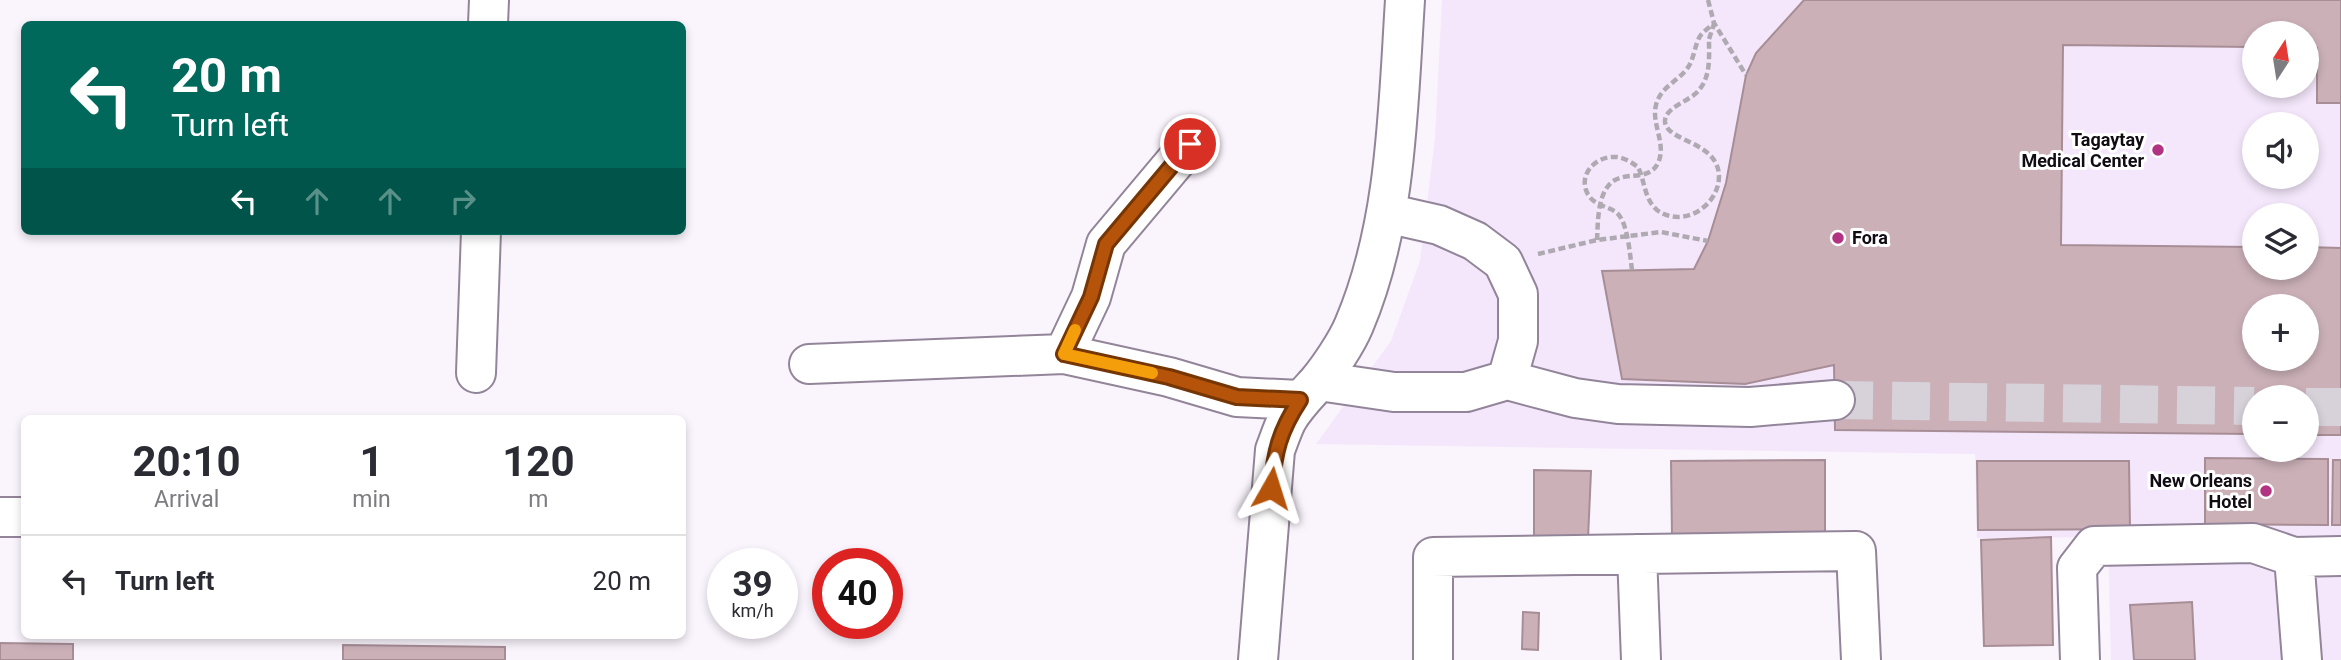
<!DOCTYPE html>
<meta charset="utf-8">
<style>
:root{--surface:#fff;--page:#f7f7f7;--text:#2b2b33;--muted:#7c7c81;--line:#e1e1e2}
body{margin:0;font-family:Roboto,sans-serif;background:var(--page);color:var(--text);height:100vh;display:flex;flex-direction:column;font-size:26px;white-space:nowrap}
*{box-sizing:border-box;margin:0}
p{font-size:23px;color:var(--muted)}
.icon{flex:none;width:38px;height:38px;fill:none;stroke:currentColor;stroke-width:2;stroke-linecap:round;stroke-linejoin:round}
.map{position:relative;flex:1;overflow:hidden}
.details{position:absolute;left:21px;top:415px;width:665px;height:224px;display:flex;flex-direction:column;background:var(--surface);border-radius:10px;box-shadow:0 4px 10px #0003}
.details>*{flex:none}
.guide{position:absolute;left:21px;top:21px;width:665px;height:214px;border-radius:10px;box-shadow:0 4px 10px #0003;background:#00695c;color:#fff;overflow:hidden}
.needle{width:46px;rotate:12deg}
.tools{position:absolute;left:2242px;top:21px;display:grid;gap:14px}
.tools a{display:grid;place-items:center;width:77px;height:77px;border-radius:50%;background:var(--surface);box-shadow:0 4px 10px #0003;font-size:35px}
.speed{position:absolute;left:707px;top:548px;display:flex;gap:14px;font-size:35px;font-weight:700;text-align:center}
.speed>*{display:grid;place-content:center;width:91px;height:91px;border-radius:50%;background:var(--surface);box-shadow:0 4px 10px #0003;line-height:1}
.speed small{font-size:18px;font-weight:400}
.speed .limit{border:10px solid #d22;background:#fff;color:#111}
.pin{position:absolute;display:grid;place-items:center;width:60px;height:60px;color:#fff;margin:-30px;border:4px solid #fff;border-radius:50%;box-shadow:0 2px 7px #0007}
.me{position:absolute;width:77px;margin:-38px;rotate:6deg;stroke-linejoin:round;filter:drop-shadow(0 0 5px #0008)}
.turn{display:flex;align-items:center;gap:24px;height:147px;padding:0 35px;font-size:32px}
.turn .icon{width:91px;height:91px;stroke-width:2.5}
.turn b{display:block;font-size:49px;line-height:60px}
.lanes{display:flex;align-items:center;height:66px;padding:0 35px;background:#0003;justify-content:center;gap:35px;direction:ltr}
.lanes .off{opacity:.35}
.eta{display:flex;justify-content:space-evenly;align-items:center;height:119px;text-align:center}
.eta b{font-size:42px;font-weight:700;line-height:49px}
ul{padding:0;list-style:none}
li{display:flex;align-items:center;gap:21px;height:91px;padding:0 35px;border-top:2px solid var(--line)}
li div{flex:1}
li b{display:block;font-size:26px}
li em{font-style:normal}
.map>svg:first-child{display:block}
.commercial{fill:#f4e7fb;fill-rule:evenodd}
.building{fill:#cbb0b8;stroke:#a78d95;stroke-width:2;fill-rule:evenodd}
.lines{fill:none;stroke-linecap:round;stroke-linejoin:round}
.minor-tunnel{stroke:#d7d1da;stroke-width:38;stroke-dasharray:38 19;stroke-linecap:butt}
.minor-casing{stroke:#938599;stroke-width:42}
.path{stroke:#afa9b1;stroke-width:4.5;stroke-dasharray:7 3.5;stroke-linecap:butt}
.minor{stroke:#fff;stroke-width:38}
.path-bridge{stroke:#afa9b1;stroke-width:4.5;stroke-dasharray:7 3.5;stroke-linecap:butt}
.route-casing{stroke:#753606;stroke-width:18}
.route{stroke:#b45309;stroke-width:12}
.slow{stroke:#f59e0b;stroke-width:12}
.poi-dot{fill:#b13381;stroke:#fff;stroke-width:2.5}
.labels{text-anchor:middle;stroke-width:6;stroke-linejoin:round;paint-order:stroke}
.poi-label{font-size:18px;font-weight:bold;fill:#110c13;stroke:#fff;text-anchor:end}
</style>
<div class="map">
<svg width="2341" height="660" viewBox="0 0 2341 660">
<rect width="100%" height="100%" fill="#faf4fd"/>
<!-- commercial -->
<path class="commercial" d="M1442 0H2341V660H2111L2108 537 1977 538 1975 454 1316 444 1391 341 1420 261 1435 138ZM2254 33H2306V86H2254ZM2254 124H2306V177H2254ZM2254 215H2306V268H2254ZM2254 306H2306V359H2254ZM2254 397H2306V450H2254Z"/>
<!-- building -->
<path class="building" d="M1804 0H2341V435H2306V397H2254V434L1835 430 1834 365 1745 384 1622 379 1602 271 1694 269 1708 241 1726 183 1746 75 1756 53ZM2254 33H2306V86H2254ZM2254 124H2306V177H2254ZM2254 215H2306V268H2254ZM2254 306H2306V359H2254Z
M2063 45 2254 47V86H2306V48H2317V103H2341V248L2306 247V215H2254V247L2061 245ZM2254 124H2306V177H2254Z
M2205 458 2328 459V525L2205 524Z
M1825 460V536H1672L1671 461Z
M2333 460H2341V525H2332Z
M1977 461H2129L2130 529 1978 530Z
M1534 470 1591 471 1588 539 1534 538Z
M2051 537 2053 645 1984 646 1981 540Z
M2192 602 2195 660H2134L2130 605Z
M1523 612 1539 613 1538 650 1522 649Z
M0 643 73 644V660H0Z
M343 645 505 647V660H343Z"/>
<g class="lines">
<!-- minor-tunnel -->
<path class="minor-tunnel" d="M1835 400 2254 406
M2306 407H2341"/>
<!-- minor casing -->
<g class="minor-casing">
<path id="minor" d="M488 24 489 0
M1386 213 1439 225 1475 241 1503 262 1518 294V341L1507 380
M1064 354 1091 297 1106 244 1190 144
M809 364 1064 354 1169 377 1237 397 1300 400
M476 373 481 231
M1319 381 1394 392H1466L1507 380 1575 398 1618 404 1750 407 1835 400
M0 517H24
M1637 554 1641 660
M2294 557 2341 556
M1258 660 1275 450C1279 440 1282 430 1287 420 1295 406 1306 395 1317 383 1329 369 1347 342 1354 325 1397 224 1398 108 1405 0
M1433 660V557L1856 551 1861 660
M2080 660 2077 568 2094 546 2253 543 2294 557 2302 660"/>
</g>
<!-- path -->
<path class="path" d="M1708 0 1714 23 1746 75
M1709 39 1714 24
M1597 240C1598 223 1597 190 1615 180 1629 172 1649 181 1658 163 1667 144 1651 124 1656 105 1661 85 1682 80 1690 64 1694 56 1695 46 1699 38 1702 32 1709 28 1714 23
M1538 254 1597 240 1661 232 1708 241"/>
<!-- minor -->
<use href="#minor" class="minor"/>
<!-- path-bridge -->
<path class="path-bridge" d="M1632 270C1630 256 1628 221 1616 212 1605 205 1591 205 1586 190 1580 173 1596 157 1613 157 1622 156 1631 162 1638 167 1645 181 1644 199 1657 210 1683 229 1719 206 1719 176 1718 141 1667 142 1665 122 1664 107 1691 101 1699 90 1711 76 1709 56 1709 39"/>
</g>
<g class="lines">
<!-- route casing -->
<g class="route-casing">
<path id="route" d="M1190 144 1106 244 1091 297 1064 354 1169 377 1237 397 1300 400C1279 432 1275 451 1271 488"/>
</g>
<!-- route -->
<use href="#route" class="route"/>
<!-- slow -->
<path class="slow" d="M1075 330 1064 354 1152 373"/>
</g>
<!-- markers -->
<g class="poi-dot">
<circle cx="2158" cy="150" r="7"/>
<circle cx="1838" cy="238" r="7"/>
<circle cx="2266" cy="491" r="7"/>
</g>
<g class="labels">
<!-- poi labels -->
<g class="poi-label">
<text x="2144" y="146">Tagaytay<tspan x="2144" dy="21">Medical Center</tspan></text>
<text x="1852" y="244" text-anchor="start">Fora</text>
<text x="2252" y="487">New Orleans<tspan x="2252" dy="21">Hotel</tspan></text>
</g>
</g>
</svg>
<div class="tools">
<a><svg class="needle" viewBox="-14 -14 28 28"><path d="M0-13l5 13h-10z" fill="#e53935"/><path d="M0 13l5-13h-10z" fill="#7c7c81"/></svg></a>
<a><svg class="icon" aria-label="sound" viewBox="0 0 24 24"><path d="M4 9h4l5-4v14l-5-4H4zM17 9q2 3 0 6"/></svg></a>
<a><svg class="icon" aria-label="layers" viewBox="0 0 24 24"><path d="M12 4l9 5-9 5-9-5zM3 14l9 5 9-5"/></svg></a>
<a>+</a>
<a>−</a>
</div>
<div class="speed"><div>39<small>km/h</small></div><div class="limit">40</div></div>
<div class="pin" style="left:1190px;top:144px;background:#d93025"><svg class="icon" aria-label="arrive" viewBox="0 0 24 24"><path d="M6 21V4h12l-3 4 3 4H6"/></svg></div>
<svg class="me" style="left:1271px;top:488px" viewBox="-20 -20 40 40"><path d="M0-17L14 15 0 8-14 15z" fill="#b45309" stroke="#fff" stroke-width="4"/></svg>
<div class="guide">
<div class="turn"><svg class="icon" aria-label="left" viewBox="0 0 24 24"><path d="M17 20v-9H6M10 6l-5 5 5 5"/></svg><div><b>20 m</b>Turn left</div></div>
<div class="lanes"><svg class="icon" aria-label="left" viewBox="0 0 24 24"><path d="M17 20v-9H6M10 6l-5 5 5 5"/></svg><svg class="icon off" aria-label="ahead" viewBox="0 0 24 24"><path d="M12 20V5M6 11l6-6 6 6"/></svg><svg class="icon off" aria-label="ahead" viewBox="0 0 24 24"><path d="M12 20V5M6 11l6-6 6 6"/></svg><svg class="icon off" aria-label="right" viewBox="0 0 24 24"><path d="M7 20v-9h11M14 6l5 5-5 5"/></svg></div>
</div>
<section class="details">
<div class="eta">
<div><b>20:10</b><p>Arrival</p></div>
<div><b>1</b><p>min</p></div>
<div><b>120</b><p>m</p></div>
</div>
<ul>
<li><svg class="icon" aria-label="left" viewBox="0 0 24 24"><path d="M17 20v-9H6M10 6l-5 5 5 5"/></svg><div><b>Turn left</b></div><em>20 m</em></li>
</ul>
</section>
</div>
